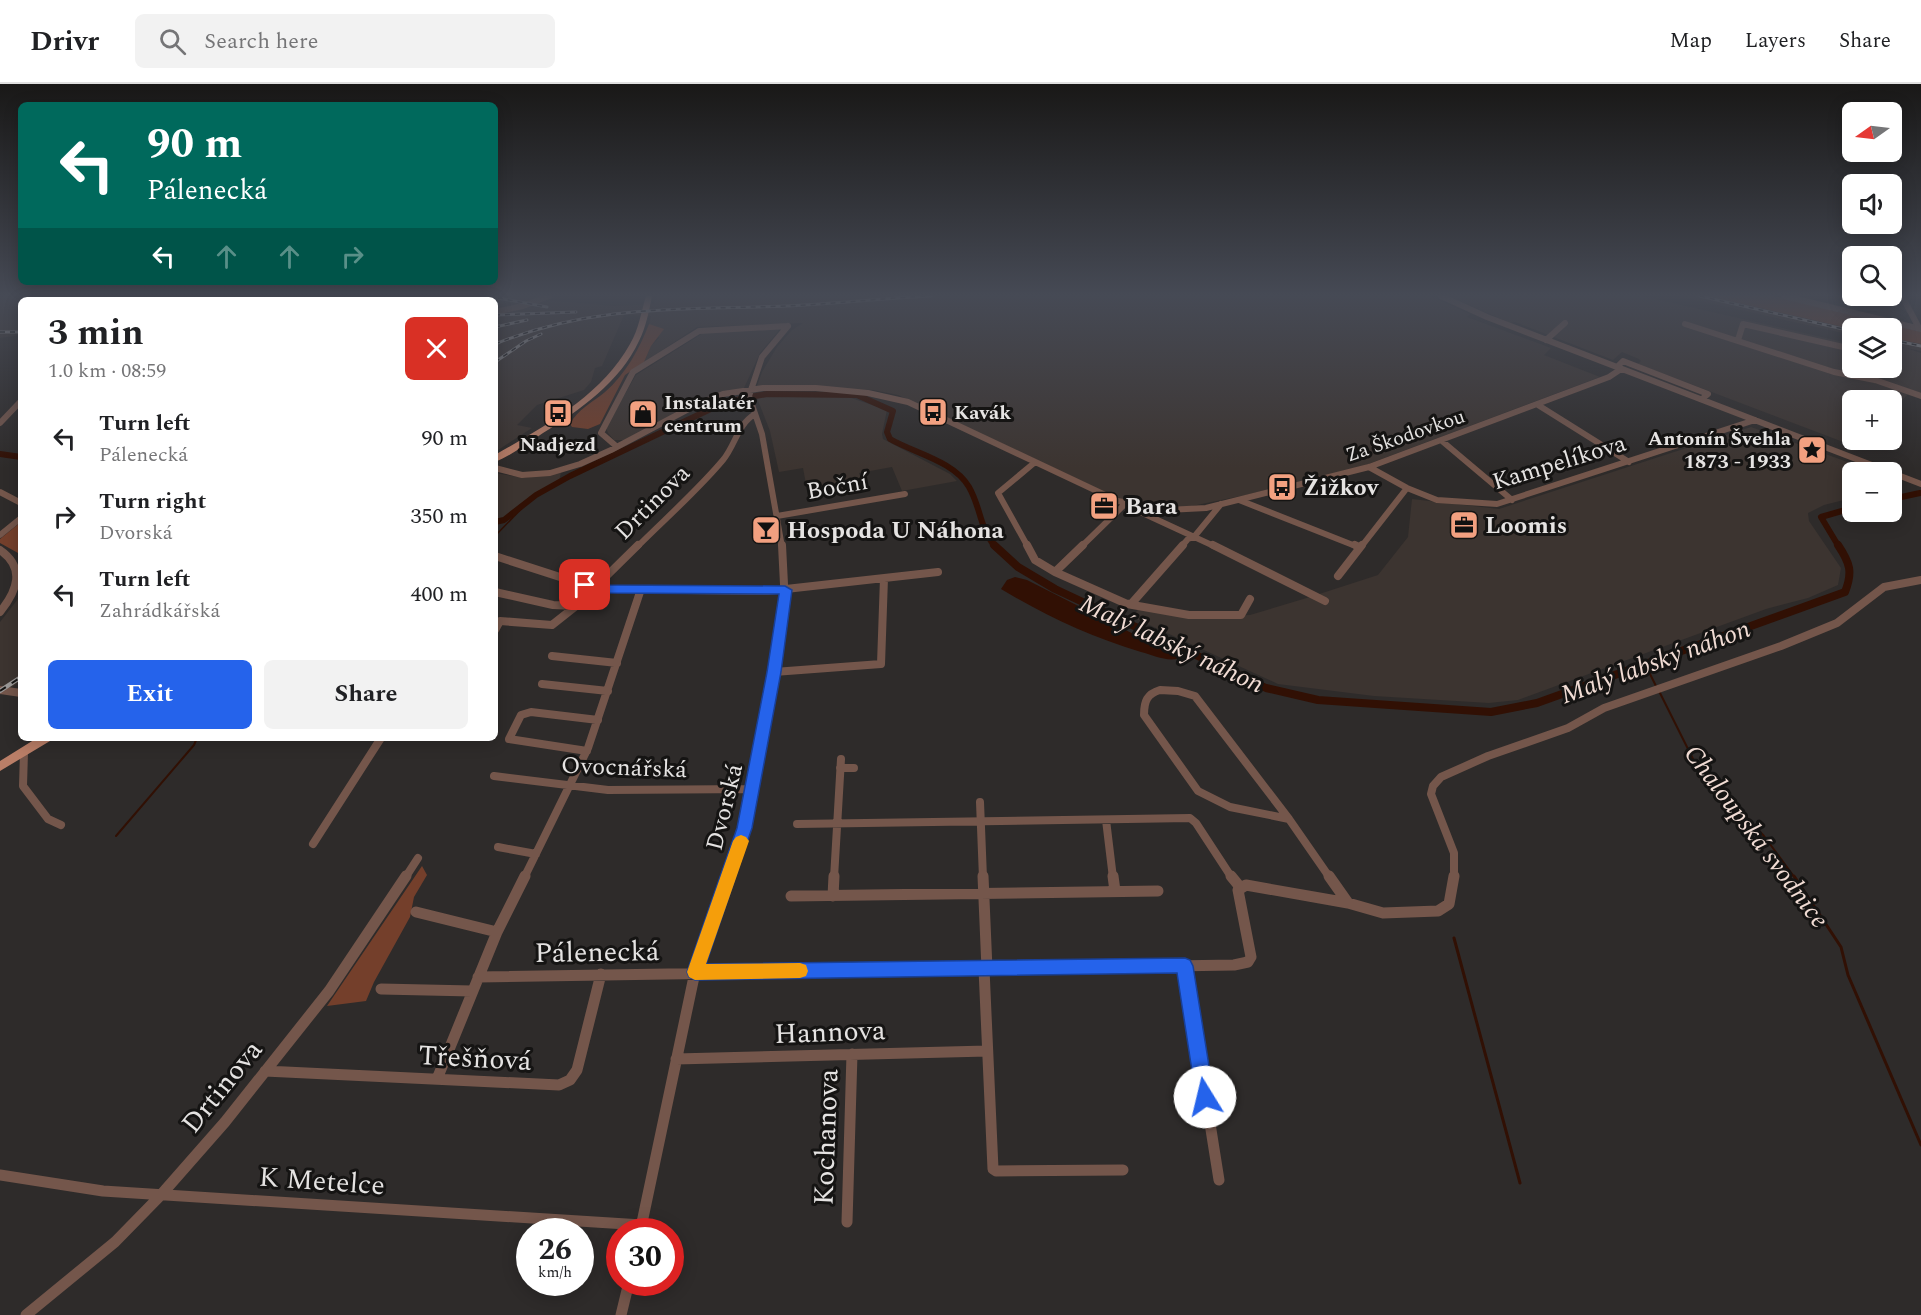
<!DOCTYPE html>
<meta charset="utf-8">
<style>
:root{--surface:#fff;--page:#f2f2f2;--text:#202124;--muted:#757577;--line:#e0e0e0;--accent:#2563eb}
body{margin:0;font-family:Spectral,serif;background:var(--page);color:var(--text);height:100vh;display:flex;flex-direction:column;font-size:22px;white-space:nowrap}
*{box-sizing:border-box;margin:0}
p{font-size:20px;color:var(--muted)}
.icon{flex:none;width:33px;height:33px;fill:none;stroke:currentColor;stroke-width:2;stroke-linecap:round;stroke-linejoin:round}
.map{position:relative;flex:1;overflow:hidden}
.panel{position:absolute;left:18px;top:213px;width:480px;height:444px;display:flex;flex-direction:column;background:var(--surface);border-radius:9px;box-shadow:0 3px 15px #0003}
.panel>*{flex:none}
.hud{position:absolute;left:18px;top:18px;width:480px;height:183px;border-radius:9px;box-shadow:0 3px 15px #0003;background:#00695c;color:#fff;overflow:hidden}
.needle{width:39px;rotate:256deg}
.controls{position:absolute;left:1842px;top:18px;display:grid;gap:12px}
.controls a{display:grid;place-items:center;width:60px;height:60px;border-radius:9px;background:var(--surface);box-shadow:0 3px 15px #0003;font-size:30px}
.speed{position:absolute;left:516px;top:1134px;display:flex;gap:12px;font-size:30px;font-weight:700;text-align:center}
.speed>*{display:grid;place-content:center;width:78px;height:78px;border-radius:50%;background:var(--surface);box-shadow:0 3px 15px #0003;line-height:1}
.speed small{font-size:15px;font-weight:400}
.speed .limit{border:9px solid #d22;background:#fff;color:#111}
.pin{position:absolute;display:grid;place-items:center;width:51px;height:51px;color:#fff;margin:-26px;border-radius:12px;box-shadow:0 3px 9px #0006}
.me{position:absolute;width:66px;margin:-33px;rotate:351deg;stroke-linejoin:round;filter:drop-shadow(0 0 4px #0008)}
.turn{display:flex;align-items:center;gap:21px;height:126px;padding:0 30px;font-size:27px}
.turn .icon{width:78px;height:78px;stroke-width:2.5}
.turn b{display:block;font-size:42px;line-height:51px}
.lanes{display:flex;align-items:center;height:57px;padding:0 30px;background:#0003;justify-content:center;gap:30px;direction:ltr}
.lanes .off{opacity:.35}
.round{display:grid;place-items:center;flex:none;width:63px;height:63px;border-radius:9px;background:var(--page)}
.head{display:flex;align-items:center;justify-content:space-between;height:102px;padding:0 30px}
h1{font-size:36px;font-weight:700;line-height:45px}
.action{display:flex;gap:12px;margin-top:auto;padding:12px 30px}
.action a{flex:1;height:69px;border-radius:9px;background:var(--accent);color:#fff;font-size:24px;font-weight:700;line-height:69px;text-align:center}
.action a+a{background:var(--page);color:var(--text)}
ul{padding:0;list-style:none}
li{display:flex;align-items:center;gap:18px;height:78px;padding:0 30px}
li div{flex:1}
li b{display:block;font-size:22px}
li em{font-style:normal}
header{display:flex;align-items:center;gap:36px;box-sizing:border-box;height:84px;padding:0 30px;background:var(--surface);border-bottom:2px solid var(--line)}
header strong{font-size:28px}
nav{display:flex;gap:33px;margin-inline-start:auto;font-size:21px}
.search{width:420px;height:54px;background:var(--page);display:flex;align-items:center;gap:15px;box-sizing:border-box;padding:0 21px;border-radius:9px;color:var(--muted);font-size:22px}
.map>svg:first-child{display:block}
.built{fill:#3c3430}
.green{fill:#743f2b}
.water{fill:#311004}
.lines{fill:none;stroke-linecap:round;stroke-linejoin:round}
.stream-far2{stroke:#311004;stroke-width:1.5}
.stream-far1{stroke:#311004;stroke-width:2}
.stream{stroke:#311004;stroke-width:3}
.canal-far1{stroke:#311004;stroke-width:6}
.canal{stroke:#311004;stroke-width:8}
.minor-far2{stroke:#74564b;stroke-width:6}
.minor-far1{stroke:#74564b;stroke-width:8}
.minor{stroke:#74564b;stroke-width:11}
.major{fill:#ba7e67;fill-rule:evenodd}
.rail-far1-casing{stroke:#9a9897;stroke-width:3}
.rail-casing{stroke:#9a9897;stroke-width:4.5}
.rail-far1{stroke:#151413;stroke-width:1.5;stroke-dasharray:5;stroke-linecap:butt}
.rail{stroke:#151413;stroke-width:2;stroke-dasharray:7;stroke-linecap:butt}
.route{fill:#2563eb;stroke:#184099;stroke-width:1.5}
.slow{fill:#f59e0b}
.labels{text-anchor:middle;stroke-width:6;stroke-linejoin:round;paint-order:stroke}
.far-poi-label{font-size:20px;font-weight:bold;fill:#e5e3e2;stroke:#151413;text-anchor:start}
.far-street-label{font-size:20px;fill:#e5e3e2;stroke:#151413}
.street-label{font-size:24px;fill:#e5e3e2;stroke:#151413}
.poi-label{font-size:24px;font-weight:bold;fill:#e5e3e2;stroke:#151413;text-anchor:start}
.water-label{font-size:26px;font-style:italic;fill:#f1dcd4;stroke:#151413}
.near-street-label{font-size:28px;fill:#e5e3e2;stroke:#151413}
</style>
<header>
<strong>Drivr</strong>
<div class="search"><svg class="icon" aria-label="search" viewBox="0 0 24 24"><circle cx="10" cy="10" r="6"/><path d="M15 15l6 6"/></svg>Search here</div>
<nav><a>Map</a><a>Layers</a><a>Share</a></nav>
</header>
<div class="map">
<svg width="1921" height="1231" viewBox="0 0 1921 1231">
<rect width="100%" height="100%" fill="#2e2b2a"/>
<!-- built -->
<path class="built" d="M0 212H544L545 216 614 222 654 220V217L658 214 657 212H1430L1470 230 1467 233 1551 264 1544 271 1600 293 1363 382 1246 411 1187 423 1167 424 1139 421 1114 412 898 311 873 306 757 302 762 288 777 263 792 246 803 239 697 243 644 278 651 262 659 254 649 240 651 232 624 231 602 282 595 284 591 298 584 306 537 321 517 341 532 344 495 368V216H21V251L0 254Z
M1449 212H1642L1852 260V284H1892V269L1901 271 1904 263 1892 260V254L1921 260V267L1906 264 1921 269V309L1912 306 1892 327V316H1852V356H1867L1859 364 1638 280 1641 277 1639 275 1622 268 1613 276 1515 238 1510 239Z
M1678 212H1708L1852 245V251Z
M780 245 760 269 744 304 723 308 647 343 639 350 625 356H614L608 349 606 343 636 291 708 246Z
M772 310 848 313 887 326 882 350 883 355 950 390 957 397 902 407 892 383 859 389 864 403 813 414 809 400H806L803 384 779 388 770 347 757 314Z
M1751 343 1875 388H1852V414L1824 421 1808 429 1809 437 1841 484 1838 501 1808 514 1766 525 1518 616 1489 619 1374 612 1278 600 1132 533 1140 523 1206 533 1250 531 1310 513 1378 491 1408 453 1412 415 1499 425Z
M561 388 559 398 520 420 504 433 495 436V389L525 394Z
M21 511V597L0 611V538Z"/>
<!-- green -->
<path class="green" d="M1708 212H1774L1921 248V260L1892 254V244L1852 245Z
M649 240 664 245 651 262 644 278 625 291 600 340 588 345 572 343 570 340C577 326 593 318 605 308 625 291 640 264 649 240Z
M21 438V468L18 469 0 459V455Z
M422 782 427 791 414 813 410 833 374 898 366 917 327 922Z"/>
<!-- water -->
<path class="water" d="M1015 493 1027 496 1175 571 1177 575C1164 577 1153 571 1141 568 1091 553 1046 532 1001 505L1007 496Z"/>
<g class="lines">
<!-- stream-far2 -->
<path class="stream-far2" d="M495 452 528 418"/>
<!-- stream-far1 -->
<path class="stream-far1" d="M1645 580 1656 602
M1660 609 1694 677 1764 752 1795 794
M116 752 194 661 197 654"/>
<!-- stream -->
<path class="stream" d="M1794 792 1841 863 1848 891 1921 1061
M1454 854 1520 1099"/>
<!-- canal-far1 -->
<path class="canal-far1" d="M0 370 21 373
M1892 415 1920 409
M495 438 504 436 536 411 570 392 719 321 744 314 767 310 857 311 893 327 887 348 890 355C914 369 954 377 969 403 981 424 979 442 995 463
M1839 463 1821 433 1852 424"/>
<!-- canal -->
<path class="canal" d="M994 461 1018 483 1055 505 1266 604 1318 616 1491 628 1537 619 1845 508C1853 488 1850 479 1838 461"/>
<!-- minor-far2 -->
<path class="minor-far2" d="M1441 212 1487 233 1921 400
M1784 212 1921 245
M1902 212 1919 244
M495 228 523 222 549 212
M1685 240 1834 288 1875 296 1921 312
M1546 256 1565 239
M1738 256 1743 240 1843 263 1852 270
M1617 283 1623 277 1708 310 1702 315
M1865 284 1875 296
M1538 321 1629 378
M0 339 21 317
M1442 357 1512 416
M616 362 601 349 633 288 699 247 788 242
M1369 383 1407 404 1437 416 1497 420 1755 336
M495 384 522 391 550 389 580 380 611 366 698 320 723 310 763 304H816L868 309 908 318 1118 417 1167 426 1206 424 1369 383 1609 293 1621 285
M0 408 21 419
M1239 416 1358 463
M1136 426 1216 463
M777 432 905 410
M0 451 21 434
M637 463C666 434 697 407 723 376 736 360 737 341 755 330
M782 463 762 350 749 312 762 273 788 242
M1028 463 998 409 1034 379
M1081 463 1125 420
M1181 463 1188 455 1194 453 1221 420
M1361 463 1407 404"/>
<!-- minor-far1 -->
<path class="minor-far1" d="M1027 461 1035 476 1055 488 1127 520 1132 519 1183 461
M1213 461 1325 517
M1355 461 1359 463
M0 466C26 484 17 507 0 528
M495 472 594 504 610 505 768 507 938 488
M1055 488 1083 461
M1338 492 1362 461
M495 508 553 521 576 522 638 461
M1127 520 1189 531H1241L1250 515
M495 546 500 537 552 541 576 522
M552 572 617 579
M774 588 881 580 884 494
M542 600 608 607
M0 606 21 609
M1160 606 1178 607 1195 612 1289 735 1230 723 1198 707 1144 631C1144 617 1147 610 1160 606Z
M587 667 509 655 521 631 531 628 598 636
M24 668 23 702 48 735 61 741
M840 684H854
M494 692 608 706 754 705
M980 718 983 794
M1289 735 1330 794
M1106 736 1113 794
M797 740 1190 734 1196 739 1232 794
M313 760 381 654
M498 763 536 770
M405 794 418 774
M524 794 588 664 641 505
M728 794 745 744 774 588 785 520 782 461
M834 794 841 675
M1454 794V769L1431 710 1433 702 1441 693 1488 672 1568 644 1604 624 1781 562 1837 539 1884 503 1921 496"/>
<!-- minor -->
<path class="minor" d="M983 792 987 885
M1113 792 1115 807
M1231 792 1240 803
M1329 792 1348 819
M791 812 1158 807
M833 812 834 792
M416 828 497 848
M1185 882 1219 1096
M984 885 993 1085 996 1087 1123 1086
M478 893 1234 881 1248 878 1251 873 1238 806 1246 801 1348 819 1383 829 1438 827 1449 820 1454 792
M381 905 472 907
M676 975 987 967
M265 987 559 1001 570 996 577 986 601 890
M437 995 497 848 525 792
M0 1091 103 1107 642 1141
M847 1138 852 970
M640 1148 695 888 728 792
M26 1231 115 1158 160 1112 225 1038 329 907 406 792
M621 1231 629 1198"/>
<!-- major -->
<path class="major" d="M646 212H652C649 227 646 243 639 257 620 298 580 326 543 349 528 359 512 371 495 378V371C545 342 601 312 630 260 639 245 641 228 646 212Z
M37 654H51L50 657 0 687V677Z"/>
<!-- rail-far1 casing -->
<g class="rail-far1-casing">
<path id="rail-far1" d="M488 212 547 223
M1700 212 1852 247
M495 231 576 228
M495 243 527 236
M0 248H21
M1892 256 1921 262
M495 260C594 220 682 226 786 222 834 220 883 214 931 212
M495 278 526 257 541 250"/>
</g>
<!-- rail casing -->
<g class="rail-casing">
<path id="rail" d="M0 607 21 593"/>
</g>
<!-- rail-far1 -->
<use href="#rail-far1" class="rail-far1"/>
<!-- rail -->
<use href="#rail" class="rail"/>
</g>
<!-- sky -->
<linearGradient id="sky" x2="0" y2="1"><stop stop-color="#191817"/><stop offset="0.55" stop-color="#464a55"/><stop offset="1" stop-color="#464a55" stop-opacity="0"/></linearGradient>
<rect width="1921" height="384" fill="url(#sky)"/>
<!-- route -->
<path class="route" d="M585 497 610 501 785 502 792 506 781 588 752 744 706 880 1185 874 1190 876 1193 882 1214 1013 1211 1020 1205 1022 1198 1020 1196 1013 1177 889 695 896 689 893 687 888 737 744 767 588 779 510 610 509 581 504 579 501Z"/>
<!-- slow -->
<path class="slow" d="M741 751 746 753 749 757 706 880 800 879 806 881 808 887 806 892 800 894 695 896 689 893 687 888 733 757 736 753Z"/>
<!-- icons -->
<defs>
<g id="bus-square" transform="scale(1.5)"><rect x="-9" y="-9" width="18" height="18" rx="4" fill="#f2a080" stroke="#151413"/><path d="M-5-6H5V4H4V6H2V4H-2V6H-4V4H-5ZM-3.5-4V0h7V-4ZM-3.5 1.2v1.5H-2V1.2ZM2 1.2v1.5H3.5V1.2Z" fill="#111"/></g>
<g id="shop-square" transform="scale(1.5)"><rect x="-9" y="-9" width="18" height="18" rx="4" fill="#f2a080" stroke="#151413"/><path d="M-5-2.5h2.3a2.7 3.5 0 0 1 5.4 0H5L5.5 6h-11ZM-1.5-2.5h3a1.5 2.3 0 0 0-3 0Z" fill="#111"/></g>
<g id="sight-square" transform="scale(1.5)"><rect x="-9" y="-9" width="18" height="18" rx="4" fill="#f2a080" stroke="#151413"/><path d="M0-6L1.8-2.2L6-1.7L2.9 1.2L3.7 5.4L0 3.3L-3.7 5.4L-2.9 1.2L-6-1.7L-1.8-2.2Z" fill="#111"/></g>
<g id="office-square" transform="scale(1.5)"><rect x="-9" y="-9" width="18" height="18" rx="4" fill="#f2a080" stroke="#151413"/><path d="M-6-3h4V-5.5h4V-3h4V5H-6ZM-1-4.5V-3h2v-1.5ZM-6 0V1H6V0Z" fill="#111"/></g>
<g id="bar-square" transform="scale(1.5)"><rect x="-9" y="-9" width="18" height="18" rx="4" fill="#f2a080" stroke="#151413"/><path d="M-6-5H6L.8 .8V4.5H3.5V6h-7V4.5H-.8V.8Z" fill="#111"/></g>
</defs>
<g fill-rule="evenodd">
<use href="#bus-square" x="933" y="328"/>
<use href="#bus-square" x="558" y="329"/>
<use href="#shop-square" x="643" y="330"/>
<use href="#sight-square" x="1812" y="366"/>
<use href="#bus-square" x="1282" y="403"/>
<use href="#office-square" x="1104" y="422"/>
<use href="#office-square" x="1464" y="441"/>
<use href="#bar-square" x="766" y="446"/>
</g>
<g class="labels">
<!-- far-poi labels -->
<g class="far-poi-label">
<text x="664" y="325">Instalatér<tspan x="664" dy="23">centrum</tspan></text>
<text x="954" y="335">Kavák</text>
<text x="1791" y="361" text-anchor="end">Antonín Švehla<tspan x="1791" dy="23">1873 - 1933</tspan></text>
<text x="558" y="367" text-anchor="middle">Nadjezd</text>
</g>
<!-- far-street labels -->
<g class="far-street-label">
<text transform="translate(1405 351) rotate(-19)" y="7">Za Škodovkou</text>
</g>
<!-- street labels -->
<g class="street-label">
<text transform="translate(1559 378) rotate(-17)" y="8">Kampelíkova</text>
<text transform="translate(837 402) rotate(-10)" y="8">Boční</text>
<text transform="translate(652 418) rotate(-45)" y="8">Drtinova</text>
<text transform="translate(624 683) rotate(2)" y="8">Ovocnářská</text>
<text transform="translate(724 723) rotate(-76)" y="8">Dvorská</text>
</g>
<!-- poi labels -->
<g class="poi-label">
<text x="1303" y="411">Žižkov</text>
<text x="1125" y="430">Bara</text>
<text x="1485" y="449">Loomis</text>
<text x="787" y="454">Hospoda U Náhona</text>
</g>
<!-- water labels -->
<g class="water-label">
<text transform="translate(1172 559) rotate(25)" y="9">Malý labský náhon</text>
<text transform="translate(1655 577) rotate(-20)" y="9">Malý labský náhon</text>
<text transform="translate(1757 752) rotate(53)" y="9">Chaloupská svodnice</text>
</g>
<!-- near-street labels -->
<g class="near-street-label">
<text transform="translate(597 867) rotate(-1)" y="10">Pálenecká</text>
<text transform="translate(830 947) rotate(-2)" y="10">Hannova</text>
<text transform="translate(475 973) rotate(3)" y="10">Třešňová</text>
<text transform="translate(221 1002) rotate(-51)" y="10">Drtinova</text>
<text transform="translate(825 1053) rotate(-88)" y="10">Kochanova</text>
<text transform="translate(322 1096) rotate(4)" y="10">K Metelce</text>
</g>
</g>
</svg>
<div class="controls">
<a><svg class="needle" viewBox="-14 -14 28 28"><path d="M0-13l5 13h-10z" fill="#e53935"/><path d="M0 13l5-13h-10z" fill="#757577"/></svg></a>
<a><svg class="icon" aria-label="sound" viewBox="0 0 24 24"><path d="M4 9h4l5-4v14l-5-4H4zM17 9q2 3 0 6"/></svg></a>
<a><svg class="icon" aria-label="search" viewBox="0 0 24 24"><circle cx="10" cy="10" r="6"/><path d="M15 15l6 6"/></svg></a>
<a><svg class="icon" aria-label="layers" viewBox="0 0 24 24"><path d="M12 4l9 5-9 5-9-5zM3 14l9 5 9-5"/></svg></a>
<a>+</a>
<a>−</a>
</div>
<div class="speed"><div>26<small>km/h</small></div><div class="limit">30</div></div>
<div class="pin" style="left:585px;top:501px;background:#d93025"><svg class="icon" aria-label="arrive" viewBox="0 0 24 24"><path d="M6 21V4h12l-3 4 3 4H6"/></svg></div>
<svg class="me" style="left:1205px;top:1013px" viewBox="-20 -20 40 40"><circle r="19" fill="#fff"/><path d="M0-13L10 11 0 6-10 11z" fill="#2563eb"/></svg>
<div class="hud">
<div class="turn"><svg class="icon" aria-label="left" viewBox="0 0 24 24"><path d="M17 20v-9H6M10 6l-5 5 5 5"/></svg><div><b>90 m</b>Pálenecká</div></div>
<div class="lanes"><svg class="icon" aria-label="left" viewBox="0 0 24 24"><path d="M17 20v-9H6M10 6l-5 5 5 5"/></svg><svg class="icon off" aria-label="ahead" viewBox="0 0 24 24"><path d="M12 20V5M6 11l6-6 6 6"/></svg><svg class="icon off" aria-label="ahead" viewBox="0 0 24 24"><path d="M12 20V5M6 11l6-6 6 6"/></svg><svg class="icon off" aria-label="right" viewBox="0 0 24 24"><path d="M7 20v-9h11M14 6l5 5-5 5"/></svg></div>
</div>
<section class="panel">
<div class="head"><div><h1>3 min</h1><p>1.0 km · 08:59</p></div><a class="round" style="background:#d93025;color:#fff"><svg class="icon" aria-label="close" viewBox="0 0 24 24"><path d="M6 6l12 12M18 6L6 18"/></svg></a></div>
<ul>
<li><svg class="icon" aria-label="left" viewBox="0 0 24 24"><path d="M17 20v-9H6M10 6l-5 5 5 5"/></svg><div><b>Turn left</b><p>Pálenecká</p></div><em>90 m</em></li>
<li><svg class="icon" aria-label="right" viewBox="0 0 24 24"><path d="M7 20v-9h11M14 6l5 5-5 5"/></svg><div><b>Turn right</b><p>Dvorská</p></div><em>350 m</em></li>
<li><svg class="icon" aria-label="left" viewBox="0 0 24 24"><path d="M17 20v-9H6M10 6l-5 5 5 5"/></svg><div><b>Turn left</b><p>Zahrádkářská</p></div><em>400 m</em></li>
</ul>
<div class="action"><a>Exit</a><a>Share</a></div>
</section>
</div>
